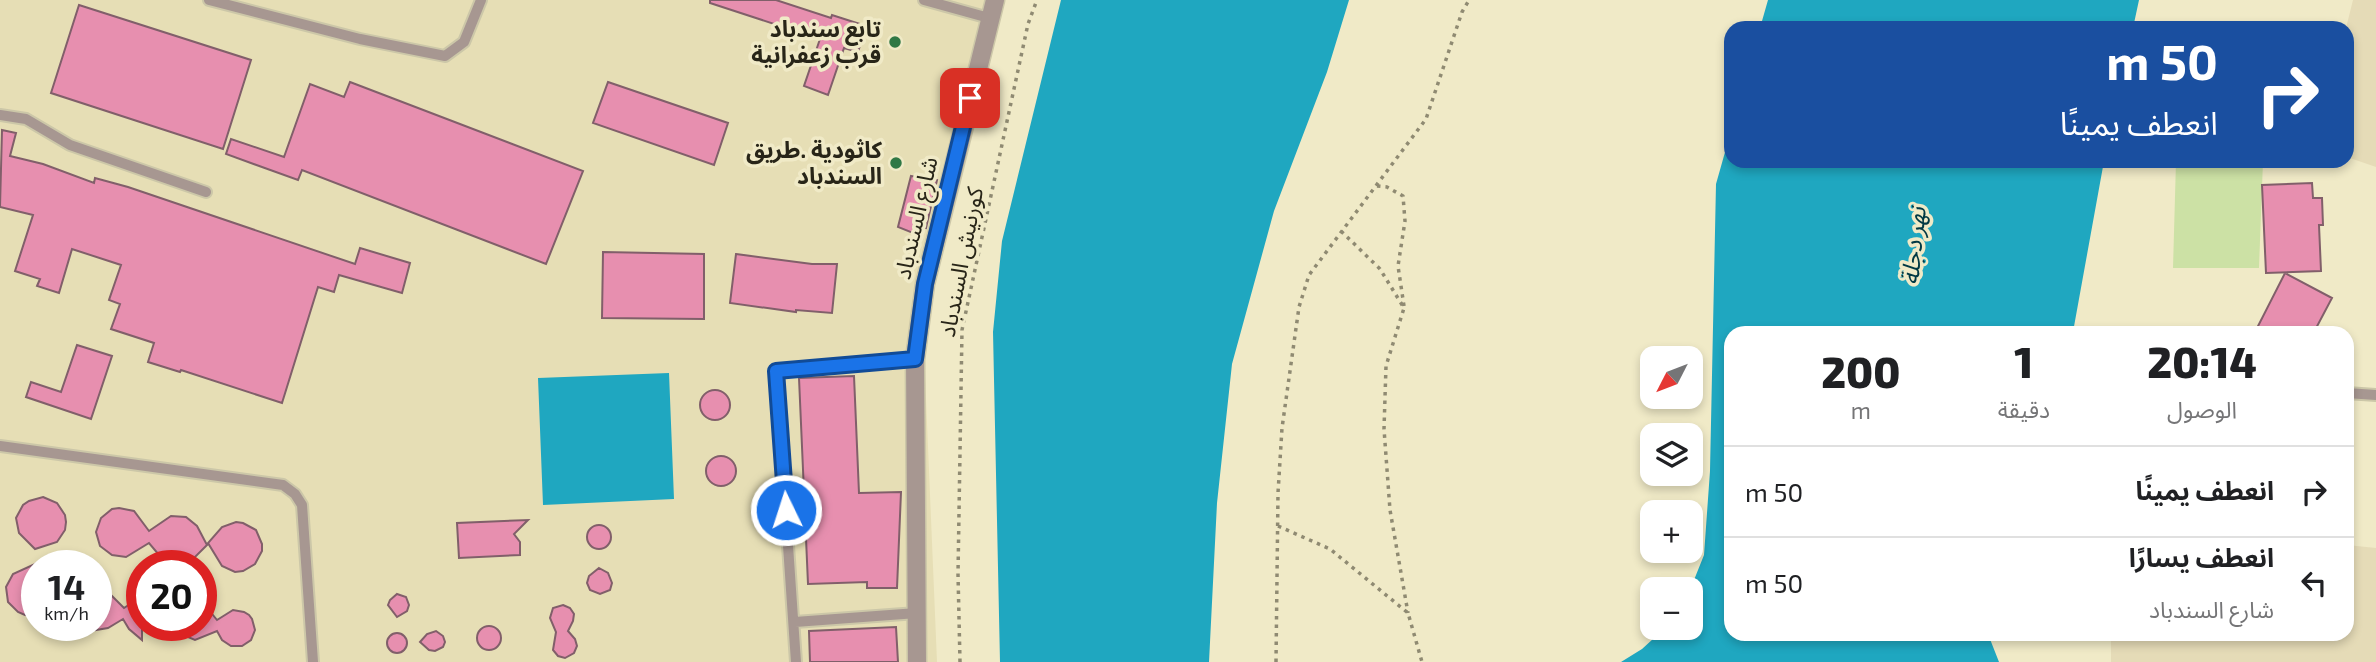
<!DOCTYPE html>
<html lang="ar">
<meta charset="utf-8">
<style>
:root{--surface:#fff;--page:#f2f2f2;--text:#202124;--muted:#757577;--line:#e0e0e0}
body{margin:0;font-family:"Exo 2","Noto Sans Arabic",sans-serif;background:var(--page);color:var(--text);direction:rtl;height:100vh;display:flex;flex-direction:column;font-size:26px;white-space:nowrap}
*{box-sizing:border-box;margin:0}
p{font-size:23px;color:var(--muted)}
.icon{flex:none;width:38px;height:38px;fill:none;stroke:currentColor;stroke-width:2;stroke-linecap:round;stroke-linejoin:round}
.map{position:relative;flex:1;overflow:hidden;direction:ltr}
.side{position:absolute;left:1724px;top:326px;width:630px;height:315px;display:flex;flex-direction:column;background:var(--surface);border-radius:21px;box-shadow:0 4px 10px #0003;direction:rtl}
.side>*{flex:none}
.guide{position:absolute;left:1724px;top:21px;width:630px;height:147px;border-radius:21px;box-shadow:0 4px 10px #0003;direction:rtl;background:#1a4fa0;color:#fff;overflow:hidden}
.needle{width:46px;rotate:228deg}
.tools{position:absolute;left:1640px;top:346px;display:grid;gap:14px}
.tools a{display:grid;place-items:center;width:63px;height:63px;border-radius:14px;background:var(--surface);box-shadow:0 4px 10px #0003;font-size:35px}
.speed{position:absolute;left:21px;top:550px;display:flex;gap:14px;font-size:35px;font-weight:700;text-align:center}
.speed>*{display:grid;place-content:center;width:91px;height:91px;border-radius:50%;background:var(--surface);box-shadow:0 4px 10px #0003;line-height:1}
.speed small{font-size:18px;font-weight:400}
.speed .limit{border:10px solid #d22;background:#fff;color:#111}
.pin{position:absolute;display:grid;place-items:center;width:60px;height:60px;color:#fff;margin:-30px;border-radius:14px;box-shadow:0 4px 10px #0006}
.me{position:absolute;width:77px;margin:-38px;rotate:356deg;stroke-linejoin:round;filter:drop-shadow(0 0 5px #0008)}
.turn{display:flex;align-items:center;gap:24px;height:147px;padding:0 21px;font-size:32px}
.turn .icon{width:91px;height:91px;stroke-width:2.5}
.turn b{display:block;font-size:49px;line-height:60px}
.eta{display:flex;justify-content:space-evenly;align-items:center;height:119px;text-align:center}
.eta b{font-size:42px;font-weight:800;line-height:49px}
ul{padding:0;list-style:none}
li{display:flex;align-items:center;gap:21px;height:91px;padding:0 21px;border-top:2px solid var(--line)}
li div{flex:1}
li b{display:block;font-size:26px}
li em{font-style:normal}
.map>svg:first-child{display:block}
.built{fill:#e6deb5;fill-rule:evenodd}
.green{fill:#cce1a5}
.sand{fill:#e5dbb7}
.water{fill:#1fa7c0}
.building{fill:#e78faf;stroke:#815f6a;stroke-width:2}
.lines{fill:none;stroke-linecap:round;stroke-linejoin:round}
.lane-casing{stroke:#ccc7a8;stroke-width:14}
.street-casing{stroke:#ccc7a8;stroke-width:21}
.path{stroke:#8f8a72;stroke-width:3.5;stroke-dasharray:3.5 5;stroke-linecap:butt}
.lane{stroke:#a79791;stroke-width:10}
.street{stroke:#a79791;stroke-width:18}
.route-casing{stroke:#114b97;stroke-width:18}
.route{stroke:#1a73e8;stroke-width:12}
.poi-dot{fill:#307845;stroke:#f0eac7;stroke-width:2.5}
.labels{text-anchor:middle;stroke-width:7;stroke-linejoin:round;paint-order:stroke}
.poi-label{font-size:23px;font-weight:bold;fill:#282518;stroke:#f0eac7;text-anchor:end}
.street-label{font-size:23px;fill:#282518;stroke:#f0eac7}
.water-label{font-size:24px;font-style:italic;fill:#003944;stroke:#f0eac7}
</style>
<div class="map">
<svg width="2376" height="662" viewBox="0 0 2376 662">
<rect width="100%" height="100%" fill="#f0eac7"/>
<!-- built -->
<path class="built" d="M0 0H996L922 303 937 662H0ZM37 565H96V625H37ZM142 565H201V625H142Z"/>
<!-- green -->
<path class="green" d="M2176 161H2263L2259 268H2173Z"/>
<!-- sand -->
<path class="sand" d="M2353 0H2376V167L2347 157 2346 28Z
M2347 545 2376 548V662H2111V634H2347Z"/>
<!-- water -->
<path class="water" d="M1061 0H1349L1327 72 1274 211 1232 364 1217 503 1209 662H1000L993 332 1002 241Z
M1768 0H2139L2133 28H1760Z
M1731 131V161H2104L2073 332H1731V634H1988L1999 662H1621L1642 649 1665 628H1690V590L1704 555 1710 471 1716 184Z
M669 373 674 499 543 505 538 378Z"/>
<!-- building -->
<path class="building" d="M710 0H776L831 18 832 15 866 26 858 52 844 48 828 95 804 86 820 39 710 3Z
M79 5 251 60 223 149 51 93Z
M350 82 583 171 546 264 302 170 298 180 226 154 231 139 284 157 310 84 344 97Z
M608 82 728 123 714 165 593 123Z
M2 130 16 133 10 156 43 164 94 183 95 178 128 187 355 264 360 248 410 263 402 293 339 275 334 292 318 287 282 403 181 370 180 372 148 362 154 343 111 329 120 304 109 300 121 265 72 249 59 293 37 286 40 279 15 271 33 215 0 207Z
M911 176 937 180 926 228 915 225 913 233 898 227Z
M2312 183 2313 198H2322L2323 225H2319L2321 271 2266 273 2262 185Z
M603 252 704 254V319L602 318Z
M736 254 812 264H837L832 313 796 310V312L730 303Z
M2285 273 2332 298 2314 332H2255Z
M77 345 112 356 91 419 26 397 31 382 61 392Z
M854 376 859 493 901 492 897 588H867V582L808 584 799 378Z
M700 405a15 15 0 1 1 30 0a15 15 0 1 1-30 0Z
M706 471a15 15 0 1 1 30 0a15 15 0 1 1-30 0Z
M43 497 57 503 65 515 66 522 65 530 57 542 35 549 19 533 16 518 23 505 29 501Z
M119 508 134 511 149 531 171 516 186 517 197 526 207 545 192 560 179 565 165 562 149 543 126 557 112 555 100 546 96 532 101 518 112 509Z
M528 520 514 534 520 542V555L459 558 457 523Z
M236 522 243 523 256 530 262 544V551L255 564 243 571 235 572 222 566 208 543 222 527Z
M587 537a12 12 0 1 1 24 0a12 12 0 1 1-24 0Z
M37 563V616L25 615 18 612 8 602 6 587 13 574Z
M599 568 608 573 612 583 610 590 600 594 590 590 587 583 589 576Z
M96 592 109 593 124 608 142 596V640L129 629 123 619 108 628 96 630Z
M397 594 406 597 409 605 407 611 397 617 388 605 390 600Z
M201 600 217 620 233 610 244 612 249 615 252 619 255 630 251 640 242 646H231L222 640 217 631 195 640 159 625H201Z
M563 605 570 608 574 614 573 621 568 631 575 639 577 646 574 653 565 658 558 656 553 650 556 632 550 618 553 608Z
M477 638a12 12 0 1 1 24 0a12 12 0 1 1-24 0Z
M896 627 898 662H810L809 631Z
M436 631 443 636 445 642 443 647 435 651 429 650 420 642 427 634Z
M387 643a10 10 0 1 1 20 0a10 10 0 1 1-20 0Z"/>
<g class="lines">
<!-- lane casing -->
<g class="lane-casing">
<path id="lane" d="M209 0 360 39 445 56 464 42 481 0
M924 0 989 18
M0 115 26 119 70 145 206 192
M2347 393 2376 395
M0 446 283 485 295 494 302 505 313 662
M795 622 917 613
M796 662 776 371 915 359"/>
</g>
<!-- street casing -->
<g class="street-casing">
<path id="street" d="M917 662 915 359 925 284 995 0"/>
</g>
<!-- path -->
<path class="path" d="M1377 186 1387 187 1403 196 1405 221 1398 266 1404 306
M1341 231 1380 269 1404 308 1386 366 1384 429 1390 510 1408 613
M1278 526 1330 549 1408 613 1422 662
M960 662 958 574 962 330 1028 24 1037 0
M1276 662 1278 493 1282 428 1299 307 1309 275 1426 119 1462 12 1469 0"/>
<!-- lane -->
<use href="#lane" class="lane"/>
<!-- street -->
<use href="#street" class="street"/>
</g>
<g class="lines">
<!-- route casing -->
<g class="route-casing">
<path id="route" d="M786 510 776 371 915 359 925 284 970 98"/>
</g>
<!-- route -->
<use href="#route" class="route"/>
</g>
<!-- markers -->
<g class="poi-dot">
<circle cx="895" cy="42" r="7"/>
<circle cx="896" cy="163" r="7"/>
</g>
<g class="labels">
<!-- poi labels -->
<g class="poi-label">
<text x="881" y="37">تابع سندباد<tspan x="881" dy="26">قرب زعفرانية</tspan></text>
<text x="882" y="158">كاثودية .طريق<tspan x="882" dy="26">السندباد</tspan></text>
</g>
<!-- street labels -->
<g class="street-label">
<text transform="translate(916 218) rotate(-77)" y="8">شارع السندباد</text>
<text transform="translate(961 262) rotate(-79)" y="8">كورنيش السندباد</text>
</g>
<!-- water labels -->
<g class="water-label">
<text transform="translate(1914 246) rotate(-84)" y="8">نهر دجلة</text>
</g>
</g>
</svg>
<div class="tools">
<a><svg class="needle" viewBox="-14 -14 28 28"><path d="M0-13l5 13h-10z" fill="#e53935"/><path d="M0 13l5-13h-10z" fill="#757577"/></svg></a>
<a><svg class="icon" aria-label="layers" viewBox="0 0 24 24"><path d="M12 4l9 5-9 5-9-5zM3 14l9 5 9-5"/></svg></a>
<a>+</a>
<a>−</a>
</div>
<div class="speed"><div>14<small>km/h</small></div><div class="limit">20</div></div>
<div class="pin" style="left:970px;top:98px;background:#d93025"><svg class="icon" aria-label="arrive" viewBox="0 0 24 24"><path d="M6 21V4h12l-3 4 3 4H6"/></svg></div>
<svg class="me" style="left:786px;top:510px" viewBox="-20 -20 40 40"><circle r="17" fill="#1a73e8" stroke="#fff" stroke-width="3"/><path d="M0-11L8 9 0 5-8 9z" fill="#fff"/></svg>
<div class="guide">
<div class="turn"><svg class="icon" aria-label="right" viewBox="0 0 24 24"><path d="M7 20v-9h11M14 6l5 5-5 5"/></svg><div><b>50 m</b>انعطف يمينًا</div></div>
</div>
<section class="side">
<div class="eta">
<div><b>20:14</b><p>الوصول</p></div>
<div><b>1</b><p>دقيقة</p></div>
<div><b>200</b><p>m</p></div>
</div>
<ul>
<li><svg class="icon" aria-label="right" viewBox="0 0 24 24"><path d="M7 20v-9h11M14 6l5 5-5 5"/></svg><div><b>انعطف يمينًا</b></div><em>50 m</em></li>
<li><svg class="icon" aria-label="left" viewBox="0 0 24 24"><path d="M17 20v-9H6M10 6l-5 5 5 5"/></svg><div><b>انعطف يسارًا</b><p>شارع السندباد</p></div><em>50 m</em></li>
</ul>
</section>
</div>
